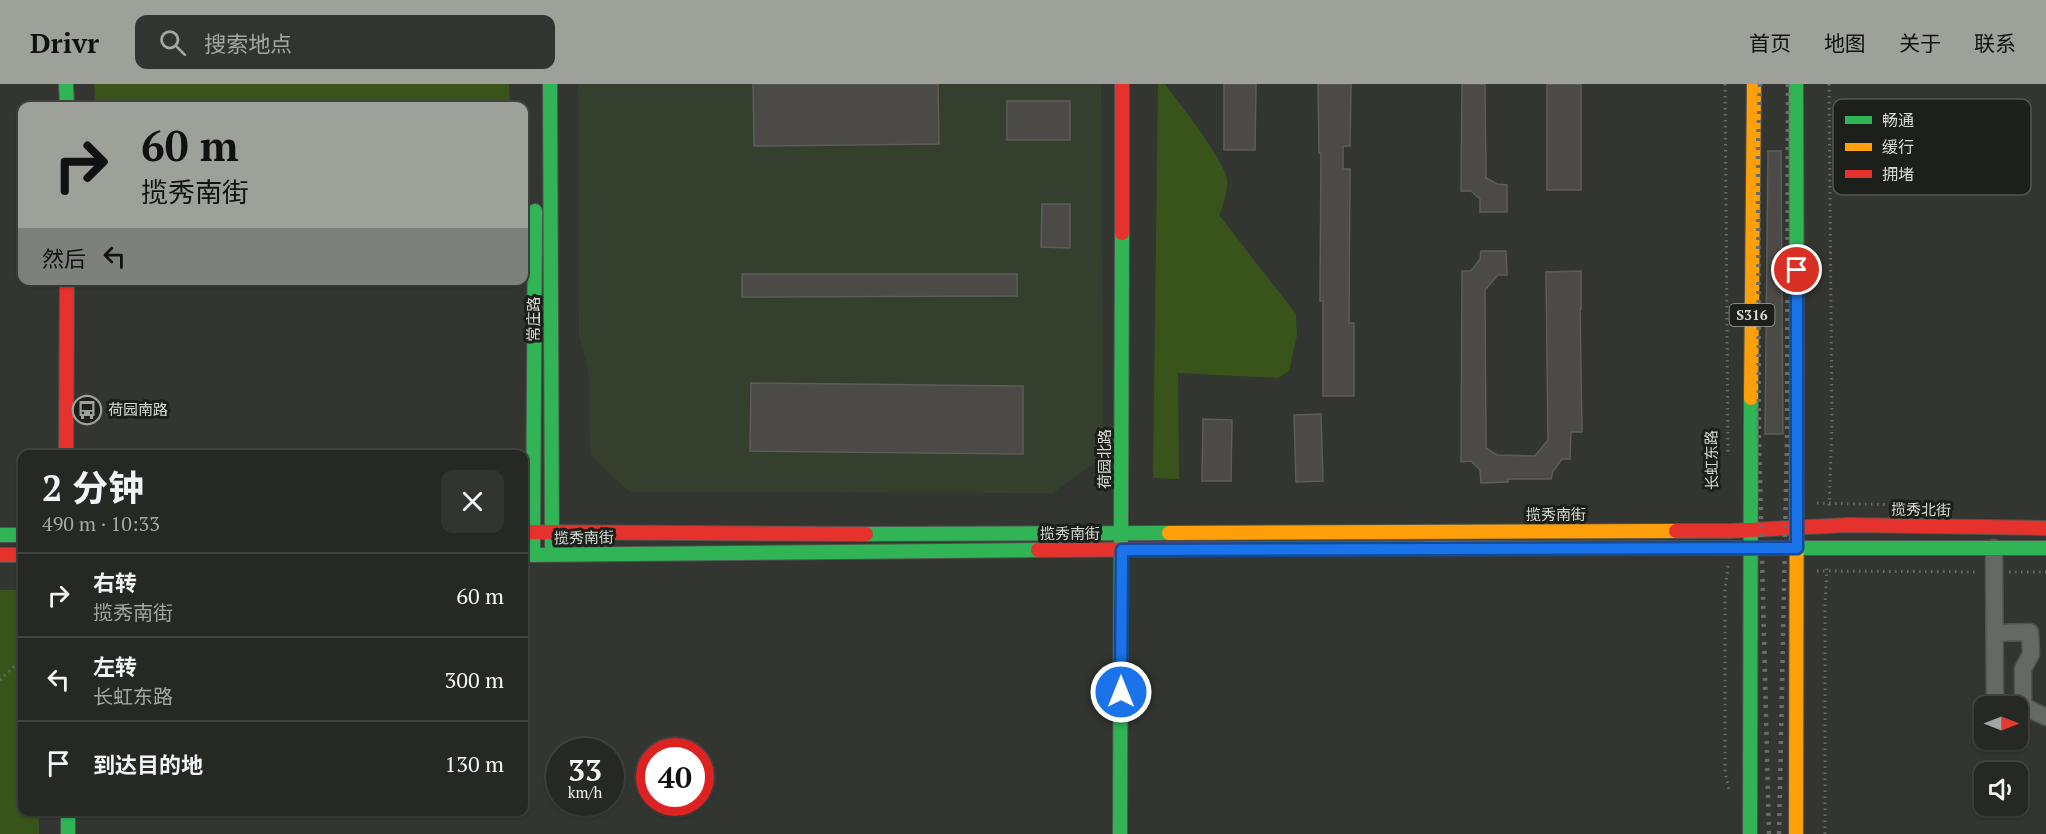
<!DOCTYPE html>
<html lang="zh">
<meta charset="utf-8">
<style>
:root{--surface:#262824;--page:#323431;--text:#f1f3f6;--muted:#a4a6a6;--line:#424441;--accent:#9da19a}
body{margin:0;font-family:"PT Serif","Noto Sans SC",serif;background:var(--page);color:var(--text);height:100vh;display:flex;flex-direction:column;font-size:22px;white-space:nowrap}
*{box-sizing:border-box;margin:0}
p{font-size:20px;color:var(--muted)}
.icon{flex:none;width:33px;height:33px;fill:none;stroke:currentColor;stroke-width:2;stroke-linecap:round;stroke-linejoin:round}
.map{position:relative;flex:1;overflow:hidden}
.panel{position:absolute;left:18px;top:366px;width:510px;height:366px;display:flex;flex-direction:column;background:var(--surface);border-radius:12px;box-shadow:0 2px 4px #0004,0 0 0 2px var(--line)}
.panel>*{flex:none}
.banner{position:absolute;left:18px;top:18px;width:510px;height:183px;border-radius:12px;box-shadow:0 2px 4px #0004,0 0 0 2px var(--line);background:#9da19a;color:#111;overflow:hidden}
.needle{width:39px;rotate:90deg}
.tools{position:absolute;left:1974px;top:612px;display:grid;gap:12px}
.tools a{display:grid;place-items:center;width:54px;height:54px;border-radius:12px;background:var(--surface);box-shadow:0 2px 4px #0004,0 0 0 2px var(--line);font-size:30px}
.speed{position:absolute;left:546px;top:654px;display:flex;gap:12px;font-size:30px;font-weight:700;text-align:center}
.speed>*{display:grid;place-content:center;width:78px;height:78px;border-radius:50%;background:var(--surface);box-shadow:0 2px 4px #0004,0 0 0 2px var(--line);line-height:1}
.speed small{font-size:15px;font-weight:400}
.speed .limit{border:9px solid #d22;background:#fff;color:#111}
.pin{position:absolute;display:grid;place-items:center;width:51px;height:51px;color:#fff;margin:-26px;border:3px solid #fff;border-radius:50%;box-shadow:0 2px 6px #0007}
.me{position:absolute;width:66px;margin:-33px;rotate:0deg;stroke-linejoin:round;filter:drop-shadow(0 0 4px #0008)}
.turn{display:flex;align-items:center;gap:21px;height:126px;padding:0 24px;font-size:27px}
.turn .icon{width:78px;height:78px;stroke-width:2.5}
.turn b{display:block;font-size:42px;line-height:51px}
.then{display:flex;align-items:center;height:57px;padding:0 24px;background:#0003;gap:12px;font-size:22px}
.round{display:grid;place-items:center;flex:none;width:63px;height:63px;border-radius:12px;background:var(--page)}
.headline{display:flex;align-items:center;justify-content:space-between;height:102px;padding:0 24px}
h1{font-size:36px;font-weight:700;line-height:45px}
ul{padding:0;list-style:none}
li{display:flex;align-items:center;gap:18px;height:84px;padding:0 24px;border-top:2px solid var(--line)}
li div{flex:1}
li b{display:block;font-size:22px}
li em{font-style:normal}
header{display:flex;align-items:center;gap:36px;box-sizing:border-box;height:84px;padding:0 30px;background:var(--accent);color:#111}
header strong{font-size:28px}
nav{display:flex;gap:33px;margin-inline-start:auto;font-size:21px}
.search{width:420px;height:54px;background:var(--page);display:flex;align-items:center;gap:15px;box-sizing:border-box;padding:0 21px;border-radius:12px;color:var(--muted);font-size:22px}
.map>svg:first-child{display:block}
.built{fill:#353f2d}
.green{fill:#38541b}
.building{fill:#4b4a47;stroke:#5d5c5a;stroke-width:1.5}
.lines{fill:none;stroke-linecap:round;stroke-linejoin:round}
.street-casing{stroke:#50534d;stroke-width:19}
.fast-casing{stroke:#50534d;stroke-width:16}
.slow-casing{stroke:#50534d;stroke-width:16}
.jam-casing{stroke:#50534d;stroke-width:16}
.path{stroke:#696c67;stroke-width:3;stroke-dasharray:1.5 4.5;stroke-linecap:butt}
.street{stroke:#656863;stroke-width:16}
.fast{stroke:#30b455;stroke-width:14}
.slow{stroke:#ff9f0a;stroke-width:14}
.jam{stroke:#e5322d;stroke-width:14}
.rail{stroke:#6a6d67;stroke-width:4.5;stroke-dasharray:3 6;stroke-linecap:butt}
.route-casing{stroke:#114b97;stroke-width:15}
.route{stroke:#1a73e8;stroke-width:10}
.labels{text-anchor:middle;stroke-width:6;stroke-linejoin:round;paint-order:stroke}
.shield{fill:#1c1f1a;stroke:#9ea39c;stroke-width:1.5}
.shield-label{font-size:14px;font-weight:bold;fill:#d6dbd3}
.street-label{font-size:15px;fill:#d6dbd3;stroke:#1c1f1a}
.poi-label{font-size:15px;fill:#d6dbd3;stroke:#1c1f1a;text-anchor:start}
.key{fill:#1c1f1a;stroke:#545752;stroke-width:1.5}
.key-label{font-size:16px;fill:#d6dbd3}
</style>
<header>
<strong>Drivr</strong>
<div class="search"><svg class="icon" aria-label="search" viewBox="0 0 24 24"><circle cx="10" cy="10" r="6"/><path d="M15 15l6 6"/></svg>搜索地点</div>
<nav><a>首页</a><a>地图</a><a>关于</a><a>联系</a></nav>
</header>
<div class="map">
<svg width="2046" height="750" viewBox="0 0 2046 750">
<rect width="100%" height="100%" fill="#333630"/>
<!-- built -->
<path class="built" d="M578 0H1101L1103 372 1053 409 630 408 590 371 589 289 579 251Z"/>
<!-- green -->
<path class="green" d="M94 0H509L510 22H95Z
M1158 0H1165C1179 19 1223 74 1227 95 1228 106 1224 121 1219 131L1296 230 1297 251 1289 287 1278 294 1178 289 1179 395 1153 394Z
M0 506H17L22 510V728H39V750H0Z"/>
<!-- building -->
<path class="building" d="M753 0H938L939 60 754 62Z
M1224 0H1256L1255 66H1224Z
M1318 0H1351L1350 62H1343V85H1350L1349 239H1354V312H1323V217H1320L1321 69H1319Z
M1462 0H1485L1486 94 1497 100 1507 101V128H1480V115L1471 107H1461Z
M1547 0H1581V106H1547Z
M1007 17H1070V56H1007Z
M1768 67H1781L1783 350H1765Z
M1042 120H1070V164L1041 163Z
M1481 167H1506L1507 191H1498L1485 206 1486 364 1497 371 1535 372 1548 356 1546 188 1581 187V225H1580L1582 348H1571L1570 375H1562L1553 387 1551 395H1508V398L1481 399 1480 386 1471 377 1461 378 1462 187H1471L1480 175Z
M742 190H1017V212L742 213Z
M751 299 1023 302V370L750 367Z
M1321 330 1323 397 1296 398 1294 331Z
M1203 335 1232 336 1231 397H1202Z"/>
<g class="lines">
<!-- street casing -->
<g class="street-casing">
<path id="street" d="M1994 464 1995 622
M1995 549 2030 548 2031 570 2023 585V622
M2007 622H2023L2046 633"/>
</g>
<!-- fast casing -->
<g class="fast-casing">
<path id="fast" d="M66 0 67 22
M550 0 552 463
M1796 0 1797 271
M866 450 1169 449
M0 451H22
M533 463 535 127
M1422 464H2046
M524 471 1038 466
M68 728V750
M1120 750 1122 149
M1750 750 1751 314"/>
</g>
<!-- slow casing -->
<g class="slow-casing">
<path id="slow" d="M1751 314 1754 0
M1169 449 1676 447
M1796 750 1797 271"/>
</g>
<!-- jam casing -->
<g class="jam-casing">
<path id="jam" d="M1122 149V0
M66 370 67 196
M1676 447H1730L1848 441 2046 444
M524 448 866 450
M1038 466 1422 464
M0 471H22"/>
</g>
<!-- path -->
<path class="path" d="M1725 0 1728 370
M1829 0 1832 340 1829 424
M1817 419 1945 422
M1728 482 1725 505V688L1729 706
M1817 487 1978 488
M2009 488H2046
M0 596 22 575
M1825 750V521L1827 482"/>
<!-- street -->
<use href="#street" class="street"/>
<!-- fast -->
<use href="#fast" class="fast"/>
<!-- slow -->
<use href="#slow" class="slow"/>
<!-- jam -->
<use href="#jam" class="jam"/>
<!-- rail -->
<path class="rail" d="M1760 0 1758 64 1759 356 1769 750
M1779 750 1787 357 1788 0"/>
</g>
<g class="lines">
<!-- route casing -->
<g class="route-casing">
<path id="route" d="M1121 608 1122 466 1797 464V186"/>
</g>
<!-- route -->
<use href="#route" class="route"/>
</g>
<!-- icons -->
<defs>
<g id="bus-ring" transform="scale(1.5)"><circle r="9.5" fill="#1c1f1a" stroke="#9da19a" stroke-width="1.5"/><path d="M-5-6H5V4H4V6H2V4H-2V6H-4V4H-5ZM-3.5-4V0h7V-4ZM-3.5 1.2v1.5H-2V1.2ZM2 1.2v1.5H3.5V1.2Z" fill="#9da19a"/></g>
</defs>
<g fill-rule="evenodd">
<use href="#bus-ring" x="87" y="326"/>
</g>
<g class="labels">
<!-- shield labels -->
<rect class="shield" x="1729.5" y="220" width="45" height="22" rx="4.5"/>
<g class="shield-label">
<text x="1752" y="236">S316</text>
</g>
<!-- street labels -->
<g class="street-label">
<text transform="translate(534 235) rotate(-90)" y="5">常庄路</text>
<text transform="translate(1105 375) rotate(-90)" y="5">荷园北路</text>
<text transform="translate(1712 376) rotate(-91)" y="5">长虹东路</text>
<text transform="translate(1921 426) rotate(1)" y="5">揽秀北街</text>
<text x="1556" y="436">揽秀南街</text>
<text x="1070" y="455">揽秀南街</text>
<text transform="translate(584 454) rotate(-1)" y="5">揽秀南街</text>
</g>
<!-- poi labels -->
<g class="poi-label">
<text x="108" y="331">荷园南路</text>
</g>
</g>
<!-- legend -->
<rect x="1833" y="15" width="198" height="96" rx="9" class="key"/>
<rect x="1845" y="32" width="27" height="8" fill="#30b455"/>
<rect x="1845" y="59" width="27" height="8" fill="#ff9f0a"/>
<rect x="1845" y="86" width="27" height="8" fill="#e5322d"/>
<g class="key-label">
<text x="1882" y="42">畅通</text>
<text x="1882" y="69">缓行</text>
<text x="1882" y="96">拥堵</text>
</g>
</svg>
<div class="tools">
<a><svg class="needle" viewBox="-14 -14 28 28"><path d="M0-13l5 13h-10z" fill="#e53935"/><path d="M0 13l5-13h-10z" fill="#a4a6a6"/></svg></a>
<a><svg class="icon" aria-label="sound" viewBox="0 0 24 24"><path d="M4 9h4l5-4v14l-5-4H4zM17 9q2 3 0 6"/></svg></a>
</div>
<div class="speed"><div>33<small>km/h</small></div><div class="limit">40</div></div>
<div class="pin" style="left:1797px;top:186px;background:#d93025"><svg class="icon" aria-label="arrive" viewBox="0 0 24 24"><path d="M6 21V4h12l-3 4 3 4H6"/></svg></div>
<svg class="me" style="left:1121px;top:608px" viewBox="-20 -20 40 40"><circle r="17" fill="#1a73e8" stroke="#fff" stroke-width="3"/><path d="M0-11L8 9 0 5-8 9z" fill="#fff"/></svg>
<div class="banner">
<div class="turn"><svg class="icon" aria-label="right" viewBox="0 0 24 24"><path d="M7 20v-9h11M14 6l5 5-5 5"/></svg><div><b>60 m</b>揽秀南街</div></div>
<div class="then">然后<svg class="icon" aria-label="left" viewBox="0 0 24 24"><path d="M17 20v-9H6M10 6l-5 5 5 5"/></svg></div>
</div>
<section class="panel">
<div class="headline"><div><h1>2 分钟</h1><p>490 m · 10:33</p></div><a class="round"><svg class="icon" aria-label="close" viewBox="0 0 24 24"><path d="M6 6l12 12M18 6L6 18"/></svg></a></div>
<ul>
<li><svg class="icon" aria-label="right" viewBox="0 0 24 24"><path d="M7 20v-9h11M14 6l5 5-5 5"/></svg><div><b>右转</b><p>揽秀南街</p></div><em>60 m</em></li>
<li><svg class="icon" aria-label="left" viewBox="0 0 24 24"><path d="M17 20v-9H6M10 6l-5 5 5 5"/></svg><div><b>左转</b><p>长虹东路</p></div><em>300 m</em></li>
<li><svg class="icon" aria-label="arrive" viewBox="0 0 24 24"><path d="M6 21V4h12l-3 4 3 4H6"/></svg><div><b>到达目的地</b></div><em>130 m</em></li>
</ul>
</section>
</div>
